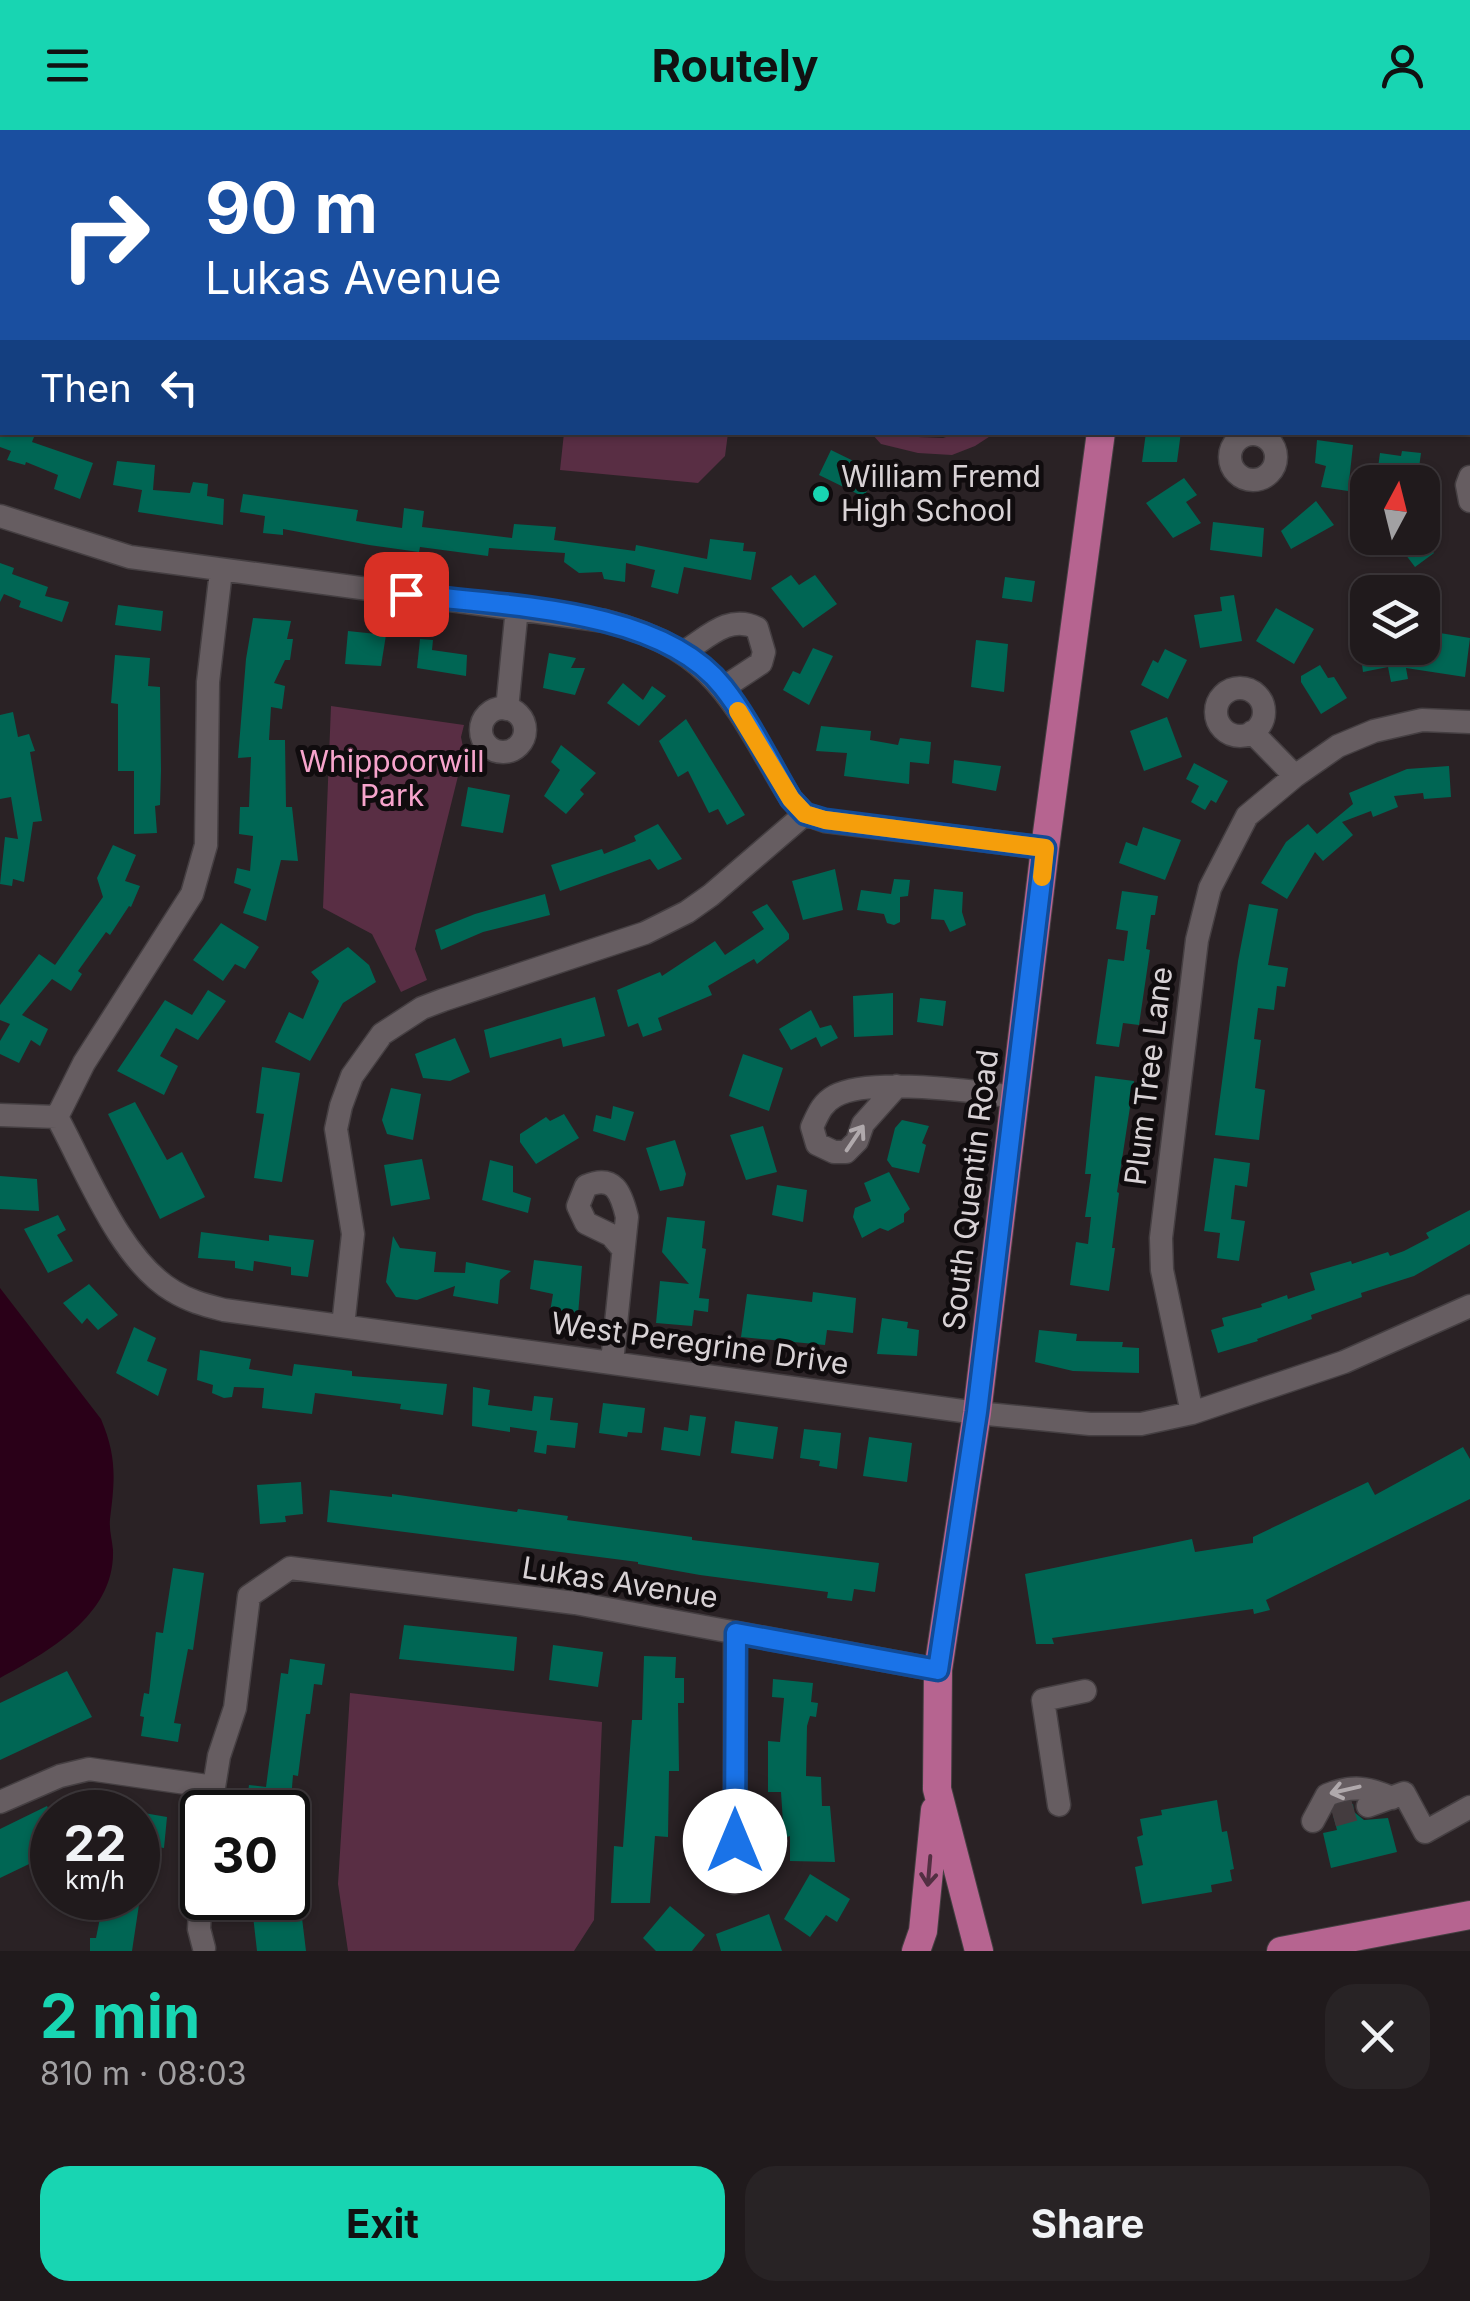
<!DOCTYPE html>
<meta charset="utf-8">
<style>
:root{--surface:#201a1c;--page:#282325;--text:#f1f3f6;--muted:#a2a1a3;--line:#3d383b;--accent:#18d5b2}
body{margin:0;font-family:Inter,sans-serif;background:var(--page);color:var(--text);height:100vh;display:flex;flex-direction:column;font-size:38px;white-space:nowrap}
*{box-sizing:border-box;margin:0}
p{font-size:32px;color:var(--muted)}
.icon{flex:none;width:55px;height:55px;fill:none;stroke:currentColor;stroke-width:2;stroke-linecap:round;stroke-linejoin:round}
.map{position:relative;height:1821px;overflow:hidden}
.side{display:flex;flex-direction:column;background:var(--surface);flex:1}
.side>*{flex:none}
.banner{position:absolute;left:0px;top:0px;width:1470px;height:305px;box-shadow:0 2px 8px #0004,0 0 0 2px var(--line);background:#1a4fa0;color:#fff;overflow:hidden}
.needle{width:65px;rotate:7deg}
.controls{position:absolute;left:1350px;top:335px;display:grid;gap:20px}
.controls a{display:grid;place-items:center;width:90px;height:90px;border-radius:20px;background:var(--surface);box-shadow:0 2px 8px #0004,0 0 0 2px var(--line);font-size:50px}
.speed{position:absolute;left:30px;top:1660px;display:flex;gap:20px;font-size:50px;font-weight:700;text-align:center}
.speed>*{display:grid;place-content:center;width:130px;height:130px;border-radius:50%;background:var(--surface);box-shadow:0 2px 8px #0004,0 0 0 2px var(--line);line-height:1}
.speed small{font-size:25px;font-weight:400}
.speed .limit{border:5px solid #111;border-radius:15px;background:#fff;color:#111}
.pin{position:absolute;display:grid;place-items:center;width:85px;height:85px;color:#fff;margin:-42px;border-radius:20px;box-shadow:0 5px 15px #0006}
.me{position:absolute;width:110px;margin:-55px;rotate:0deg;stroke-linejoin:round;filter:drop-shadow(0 0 8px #0008)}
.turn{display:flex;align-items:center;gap:35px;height:210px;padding:0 40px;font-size:45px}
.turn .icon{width:130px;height:130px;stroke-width:2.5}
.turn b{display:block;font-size:70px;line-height:85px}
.then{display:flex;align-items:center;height:95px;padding:0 40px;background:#0003;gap:20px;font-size:38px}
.round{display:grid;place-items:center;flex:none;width:105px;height:105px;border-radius:30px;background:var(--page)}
.overview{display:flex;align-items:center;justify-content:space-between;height:170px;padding:0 40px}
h1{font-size:60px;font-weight:700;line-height:75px;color:var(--accent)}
.action{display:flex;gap:20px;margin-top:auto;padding:20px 40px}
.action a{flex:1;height:115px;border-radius:30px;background:var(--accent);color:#111;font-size:40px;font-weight:700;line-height:115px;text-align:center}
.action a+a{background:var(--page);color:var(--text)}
header{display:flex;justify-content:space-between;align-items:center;height:130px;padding:0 40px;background:var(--accent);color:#111;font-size:45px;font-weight:700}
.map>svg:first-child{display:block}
.green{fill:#592e44}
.water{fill:#2a0018}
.building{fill:#006654}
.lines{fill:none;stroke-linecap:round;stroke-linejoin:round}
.minor-tunnel{stroke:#443c3f;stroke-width:22;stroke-dasharray:22 11;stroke-linecap:butt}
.minor-casing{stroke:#453f42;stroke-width:25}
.major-casing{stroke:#453f42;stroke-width:30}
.minor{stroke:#665d61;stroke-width:22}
.major{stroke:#b66490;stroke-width:28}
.oneway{stroke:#b0a9ac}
.oneway2{stroke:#522f42}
.route-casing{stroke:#114b97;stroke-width:25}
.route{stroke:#1a73e8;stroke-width:18}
.slow{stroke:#f59e0b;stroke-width:18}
.poi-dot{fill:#18d5b2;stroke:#100c0e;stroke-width:4}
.labels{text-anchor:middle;stroke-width:10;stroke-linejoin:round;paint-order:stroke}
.poi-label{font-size:30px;fill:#d8d2d5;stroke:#100c0e;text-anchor:start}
.park-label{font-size:30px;fill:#f7a4cc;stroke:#100c0e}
.street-label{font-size:30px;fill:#d8d2d5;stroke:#100c0e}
</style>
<header><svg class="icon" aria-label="menu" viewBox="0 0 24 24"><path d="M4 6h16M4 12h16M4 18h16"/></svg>Routely<svg class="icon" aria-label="person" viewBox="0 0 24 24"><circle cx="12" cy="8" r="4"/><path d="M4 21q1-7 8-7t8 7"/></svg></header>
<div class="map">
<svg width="1470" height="1821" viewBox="0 0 1470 1821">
<rect width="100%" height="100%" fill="#2a2225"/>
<!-- green -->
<path class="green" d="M564 303V302L728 303 725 326 698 353 560 340Z
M871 303H908L918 307 943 308 958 303H995L975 316 952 325 918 323 881 314Z
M331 576 464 595 461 607 464 622 415 819 427 850 401 862 372 804 323 778Z
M350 1563 602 1592 594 1790 574 1821H348L338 1754Z"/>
<!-- water -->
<path class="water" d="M0 1158 101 1289C117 1327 115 1349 110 1389 109 1400 112 1409 113 1420 115 1485 49 1521 0 1548Z"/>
<!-- building -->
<path class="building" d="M0 302H36L32 312 93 333 80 369 54 359 58 345 26 332 25 335 7 330 11 321 0 317Z
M1146 302H1181L1177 332H1142Z
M1317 310 1353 315 1348 361 1321 357 1326 336 1315 333Z
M831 320 876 342 864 367 819 345Z
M1402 321 1421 323 1418 345 1413 344 1412 352H1376L1380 323 1401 326Z
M117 331 155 335 153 360 190 363 193 352 208 354 207 366 224 369 223 395 138 382 142 360 113 355Z
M1184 348 1197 365 1186 372 1201 393 1173 408 1146 373Z
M243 364 358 380 356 391 402 398 404 378 424 381 422 397 512 408 514 394 556 397 554 410 635 421 636 415 707 429 710 409 744 413 743 421 756 422 751 450 684 437 678 464 651 457 655 440 626 433 625 452 604 449 602 442 579 443 564 432 565 423 489 418 488 426 420 417 419 422 369 415 283 399V405L263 403 265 386 240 382Z
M1316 371 1334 395 1291 419 1281 401Z
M1213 392 1264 398 1262 427 1210 420Z
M1393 408H1422L1434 423 1415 437Z
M0 433 14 438 12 444 48 457 45 466 69 472 62 492 19 477 21 471 4 464 0 472Z
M791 445 799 455 815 445 837 474 803 498 771 458Z
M1005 447 1035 451 1032 472 1002 468Z
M1234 465 1242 511 1200 518 1194 485 1222 481 1220 467Z
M118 475 163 481 161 501 115 495Z
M1276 478 1314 499 1294 534 1256 511Z
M253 488 291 491 287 509H293L290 530H285L274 553 285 556 282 579 271 577 269 610H285L286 677H292L298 731 281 730 266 791 243 783 251 759 234 753 237 738 250 741 253 706 239 704 240 677H249L251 627 238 628 246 529Z
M348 501 386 505 381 536 345 534Z
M1428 501 1470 508 1465 547 1406 538 1408 549 1391 552 1388 537 1363 542 1360 520 1397 518 1400 531 1424 527Z
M420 509 433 510 432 520 467 525 466 546 417 538Z
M976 510 1008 514 1004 562 971 557Z
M813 518 833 526 809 575 783 560 793 541 800 544Z
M1165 519 1187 530 1168 569 1141 555 1153 530 1158 533Z
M549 523 576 528 571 538H585L575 565 543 558Z
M115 525 150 528 148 556 160 557 161 641 160 675 155 676 157 703 134 704V641H118V574L111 573Z
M1320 535 1328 548 1334 547 1347 568 1321 584 1301 552V546Z
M623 553 643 570 652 556 666 566 639 596 607 573Z
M13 582 18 607 29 604 35 621 30 622 42 691 33 692 24 752 13 749 12 756 0 754 5 707 18 709 11 667 0 669V585Z
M1167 587 1182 627 1144 641 1130 601Z
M686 589 745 685 727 695 718 679 709 683 688 641 678 647 659 611Z
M821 596 871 601 870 610 898 615 900 608 931 612 929 634 910 632 909 654 844 646 847 623 816 621Z
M561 615 596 643 580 660 584 664 566 684 544 666 560 640 551 632Z
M954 630 1001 636 996 661 952 653Z
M1194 633 1228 651 1216 673 1211 670 1205 680 1191 672 1199 656 1186 649Z
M1449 636 1451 667 1424 669 1423 663 1394 666 1398 677 1373 687 1371 681 1342 692 1353 705 1323 731 1315 722 1287 769 1261 753 1286 712 1308 694 1317 704 1353 674 1349 663 1407 639Z
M468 657 510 665 503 703 461 696Z
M658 694 682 729 658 740 650 729 560 761 551 735 602 719 604 724 636 711 634 706Z
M1143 697 1181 710 1165 750 1119 733 1126 712 1137 716Z
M113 715 136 725 125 751 140 756 131 777 129 776 110 805 106 802 78 841 82 844 71 861 52 849 22 885 48 899 40 916 31 910 19 933 0 924V911L10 894 0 890V875L39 824 55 835 103 767 97 748Z
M835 739 843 780 803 790 792 751Z
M894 749 910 750 908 766 900 767V792L894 795 887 793 884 784 857 780 861 760 891 764Z
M934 759 963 762 962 782 966 795 950 802 944 790 931 789Z
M1122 761 1158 766 1155 785H1151L1146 819 1150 820 1139 895 1123 893 1119 917 1096 914 1108 829 1124 831 1128 801 1116 799Z
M545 764 550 785 483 802 441 820 435 800 475 784Z
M767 774 789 804V809L757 834 754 829 708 856 712 865 658 888 662 900 643 907 638 893 628 897 617 860 660 842 662 846 715 811 725 825 764 799 752 782Z
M1249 774 1278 779 1268 835 1288 838 1285 857 1277 856 1274 880 1258 878 1254 909 1261 910 1255 958 1265 960 1259 1010 1215 1005 1238 831Z
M221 793 259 817 245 839 235 834 223 851 193 830Z
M348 817 369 835 376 852 343 873 310 931 275 912 289 882 303 889 319 851 311 842Z
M208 860 226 871 198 910 176 898 160 926 178 936 164 965 117 941 165 870 192 885Z
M893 863V905L854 907 853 866Z
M595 867 605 906 563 917 561 908 490 928 484 900Z
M920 868 946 871 943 896 917 892Z
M811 880 820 898 831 895 838 908 821 917 816 907 791 920 779 899Z
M455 908 470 942 450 951 423 948 415 924Z
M743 924 783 938 769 981 729 966Z
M262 937 300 943 282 1052 254 1048 264 984 256 983Z
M1095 946 1134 951 1117 1062 1119 1063 1112 1118H1115L1109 1161 1070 1155 1076 1112 1088 1114 1091 1087H1085L1091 1044H1085Z
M391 958 421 964 413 1010 387 1004 382 990Z
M135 972 167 1030 182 1022 205 1067 160 1089 108 984Z
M613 976 634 982 625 1011 593 1001 596 985 611 989Z
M564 984 579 1008 536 1034 520 1012V1004L546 987 550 991Z
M902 990 929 996 922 1013 926 1015 919 1043 892 1037 887 1030 895 998Z
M763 996 777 1042 746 1050 730 1005Z
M675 1010 686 1044 683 1056 660 1061 646 1018Z
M1214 1028 1250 1033 1247 1057 1235 1055 1231 1089 1245 1091 1239 1131 1217 1128 1220 1103 1204 1101Z
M422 1029 430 1069 391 1076 384 1035Z
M490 1030 513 1036V1062L531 1068 528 1083 482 1070Z
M889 1042 910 1079 904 1084V1092L888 1101 880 1098 862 1108 853 1087 855 1078 871 1071 864 1053Z
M0 1046 37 1049 39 1081 0 1079Z
M777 1055 807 1060 803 1092 772 1085Z
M1470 1080V1114L1414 1146 1361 1163 1362 1167 1311 1185 1312 1189 1257 1209 1258 1211 1218 1223 1211 1200 1224 1196 1222 1188 1262 1177 1261 1174 1287 1165 1288 1169 1315 1160 1310 1143 1351 1131 1352 1134 1388 1122 1390 1126 1404 1121 1429 1108 1426 1103Z
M58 1085 66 1100 57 1105 73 1131 48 1143 24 1099Z
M667 1087 705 1091 702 1118 706 1119 699 1168 709 1169 708 1182 694 1180 692 1196 656 1193 660 1151 689 1154 662 1122Z
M201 1102 269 1111V1105L314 1110 308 1147 291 1145V1137L254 1131 253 1141 235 1138V1131L198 1128Z
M393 1106 400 1118 436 1122 434 1142 465 1143 466 1132 511 1141 500 1150 498 1174 453 1166 455 1156 417 1170 396 1167 386 1152Z
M534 1130 582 1136 578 1185 550 1182 553 1164 530 1159Z
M89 1154 118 1185 98 1200 87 1188 82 1194 63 1173Z
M813 1162 856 1168 853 1203 827 1200 825 1215 741 1207 747 1164 812 1172Z
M882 1188 908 1192 907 1198 919 1200 917 1226 877 1224Z
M134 1197 156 1208 147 1231 167 1239 158 1266 116 1243Z
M1039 1200 1077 1204 1076 1211 1123 1212 1122 1217 1139 1218V1243L1073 1241 1035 1232Z
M200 1220 251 1229 249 1239 292 1246 294 1234 352 1241V1246L447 1254 443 1285 400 1279 401 1274 315 1263 312 1284 262 1278 264 1258 234 1257 232 1267 224 1268 212 1263 213 1255 197 1250Z
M473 1257 490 1260 488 1275 532 1281 534 1266 553 1268 550 1290 578 1293 575 1318 547 1315 546 1324 534 1322 537 1301 510 1297V1302L472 1296Z
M603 1273 645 1278 642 1303 628 1302 627 1307 599 1303Z
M690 1285 706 1287 700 1326 661 1320 664 1297 688 1301Z
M735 1291 778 1297 773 1329 731 1323Z
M804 1299 841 1303 837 1339 819 1336 820 1331 800 1328Z
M869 1307 912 1313 907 1352 863 1346Z
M1463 1317 1470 1329V1369L1266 1470 1270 1480 1254 1484 1253 1479 1052 1508 1054 1514H1036L1025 1444 1192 1409 1195 1422 1253 1413V1407L1368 1352 1375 1365Z
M301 1352 303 1384 285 1386 286 1392 260 1394 257 1355Z
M330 1360 392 1367V1364L517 1382 518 1379 568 1386 567 1390 692 1407V1410L879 1433 875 1462 854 1459 852 1471 827 1468 828 1462 700 1445 638 1434V1432L327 1392Z
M173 1438 204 1443 193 1520 188 1519 174 1593 181 1594 178 1612 141 1606 144 1587 140 1586 144 1563 149 1564 156 1502 163 1503Z
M404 1495 517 1507 514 1541 399 1529Z
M553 1515 603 1522 598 1557 549 1550Z
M644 1526 676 1527 675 1548H684V1573H678L679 1641H669L668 1707 655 1706 650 1773H611L614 1716 623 1717 632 1590H642Z
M290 1529 325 1534 322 1555 314 1554 310 1584H306L298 1646 293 1645 290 1682H245L249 1655 266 1657 281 1543 288 1544Z
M67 1541 92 1587 0 1630V1573Z
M773 1549 813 1553 811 1572 818 1573 816 1587 810 1586 807 1596 806 1646 821 1647 822 1676H830L835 1732 790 1731V1706L784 1708 781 1662H768V1611L780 1612 784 1568 772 1567Z
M1217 1670 1222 1702 1227 1701 1234 1739 1230 1740 1232 1751 1211 1755 1212 1762 1142 1774 1135 1737 1143 1735 1137 1707 1143 1705 1140 1689 1162 1685 1161 1680Z
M1353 1674 1354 1682 1364 1690 1388 1688 1397 1722 1331 1738 1323 1703 1337 1700 1333 1685 1337 1677Z
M47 1676 52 1685V1723L0 1748V1699Z
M138 1682 167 1687 164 1718 138 1714Z
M810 1744 850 1769 837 1792 826 1785 810 1807 784 1789Z
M104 1768H140L132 1821H90V1808H96Z
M251 1768H274L269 1790 302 1788 306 1821H257Z
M670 1776 705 1805 692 1821H656L643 1808Z
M769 1784 782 1821H721L716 1804Z"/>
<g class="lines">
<!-- minor-tunnel -->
<path class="minor-tunnel" d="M1333 1686 1368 1676"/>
<!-- minor casing -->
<g class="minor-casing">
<path id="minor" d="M20 2 21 0
M1309 2V0
M0 42 2 37
M0 95 2 96
M0 150H2
M1468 292H1470
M1230 327a23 23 0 1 1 46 0a23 23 0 1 1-46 0Z
M1470 347 1467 355 1470 371
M0 386 130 427 605 491C719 520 734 576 791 669L805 684 825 691 1045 718
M684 522C708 507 729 484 757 498L764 522 761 533 723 558
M1216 582a24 24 0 1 1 48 0a24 24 0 1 1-48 0Z
M481 600a22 22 0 1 1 44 0a22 22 0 1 1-44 0Z
M507 579 517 478
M1252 602 1295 646
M897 956 863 994 857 1011 846 1022H834L817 1014 812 997C818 984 822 973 835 966 869 947 975 961 1014 967
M0 985 57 987C86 1040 120 1130 173 1161 189 1171 205 1175 224 1180L977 1283 1090 1294H1141L1192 1283 1344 1232 1470 1176
M57 987 84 933 192 764 206 715 208 552 221 441
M343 1196 353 1104 336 999 341 976 352 946 382 904 422 878 443 870 645 803 687 782 711 765 805 684
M612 1232 627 1087C621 1062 614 1044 586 1056L578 1076 586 1093 611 1105 623 1119
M1192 1283 1162 1140 1161 1108 1197 810 1210 758 1247 686 1295 646 1338 616 1374 601 1422 590 1470 592
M0 1672 60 1646 89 1639 214 1657
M1059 1675 1043 1570 1085 1561
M1368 1676 1404 1663 1425 1702 1470 1677
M210 1682 219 1626 235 1578 249 1466 290 1438 575 1473 938 1540
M1313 1691 1327 1665C1352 1655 1367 1657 1392 1668
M735 1711 754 1722 751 1744 734 1753 719 1748 713 1735 718 1718 735 1711V1503
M202 1744 199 1799 204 1818"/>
</g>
<!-- major casing -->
<g class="major-casing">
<path id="major" d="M1139 2V0
M916 1821 923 1801 935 1680
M979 1821 937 1659 938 1540 977 1283 1045 718 1101 302
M1281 1821 1470 1785"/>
</g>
<!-- minor -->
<use href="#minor" class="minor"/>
<!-- major -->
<use href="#major" class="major"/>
</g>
<!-- one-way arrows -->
<defs><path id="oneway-shaft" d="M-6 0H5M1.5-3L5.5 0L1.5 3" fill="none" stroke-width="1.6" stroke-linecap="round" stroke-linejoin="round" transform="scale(2.5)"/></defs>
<g class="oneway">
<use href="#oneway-shaft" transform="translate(855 1008) rotate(-56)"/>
<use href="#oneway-shaft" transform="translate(1345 1660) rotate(167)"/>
</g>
<use class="oneway2" href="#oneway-shaft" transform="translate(929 1741) rotate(95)"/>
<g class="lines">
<!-- route casing -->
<g class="route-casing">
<path id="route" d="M406 464C501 476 660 477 723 557 749 590 769 632 791 669L805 684 825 690 1045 718 977 1282 938 1540 736 1503 735 1711"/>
</g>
<!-- route -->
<use href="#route" class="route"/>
<!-- slow -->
<path class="slow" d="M738 581 791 669 805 684 825 690 1045 718 1042 747"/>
</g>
<!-- markers -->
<circle class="poi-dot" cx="821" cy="364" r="10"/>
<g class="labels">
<!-- poi labels -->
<g class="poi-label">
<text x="841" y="357">William Fremd<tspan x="841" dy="34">High School</tspan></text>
</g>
<!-- park labels -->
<g class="park-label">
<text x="392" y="642">Whippoorwill<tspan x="392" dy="34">Park</tspan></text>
</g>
<!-- street labels -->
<g class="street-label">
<text transform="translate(1149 946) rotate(-83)" y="10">Plum Tree Lane</text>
<text transform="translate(971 1060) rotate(-83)" y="10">South Quentin Road</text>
<text transform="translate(700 1214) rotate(8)" y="10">West Peregrine Drive</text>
<text transform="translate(620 1453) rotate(9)" y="10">Lukas Avenue</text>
</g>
</g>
</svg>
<div class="controls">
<a><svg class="needle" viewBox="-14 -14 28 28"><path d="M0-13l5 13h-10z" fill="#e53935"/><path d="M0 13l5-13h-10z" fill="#a2a1a3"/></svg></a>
<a><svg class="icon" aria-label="layers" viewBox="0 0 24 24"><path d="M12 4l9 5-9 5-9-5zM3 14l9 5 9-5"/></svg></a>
</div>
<div class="speed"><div>22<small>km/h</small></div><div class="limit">30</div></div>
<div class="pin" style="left:406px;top:464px;background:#d93025"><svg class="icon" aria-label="arrive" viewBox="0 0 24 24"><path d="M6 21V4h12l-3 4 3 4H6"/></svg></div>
<svg class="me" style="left:735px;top:1711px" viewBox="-20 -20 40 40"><circle r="19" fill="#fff"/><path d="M0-13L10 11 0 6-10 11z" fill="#1a73e8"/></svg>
<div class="banner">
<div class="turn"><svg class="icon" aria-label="right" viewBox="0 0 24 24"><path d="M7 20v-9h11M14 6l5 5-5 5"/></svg><div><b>90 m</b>Lukas Avenue</div></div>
<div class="then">Then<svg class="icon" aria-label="left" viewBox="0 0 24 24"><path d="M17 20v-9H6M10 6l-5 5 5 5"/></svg></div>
</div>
</div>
<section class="side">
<div class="overview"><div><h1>2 min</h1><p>810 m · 08:03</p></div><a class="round"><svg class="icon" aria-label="close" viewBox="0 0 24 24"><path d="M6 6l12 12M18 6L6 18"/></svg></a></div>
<div class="action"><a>Exit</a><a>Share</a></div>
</section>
